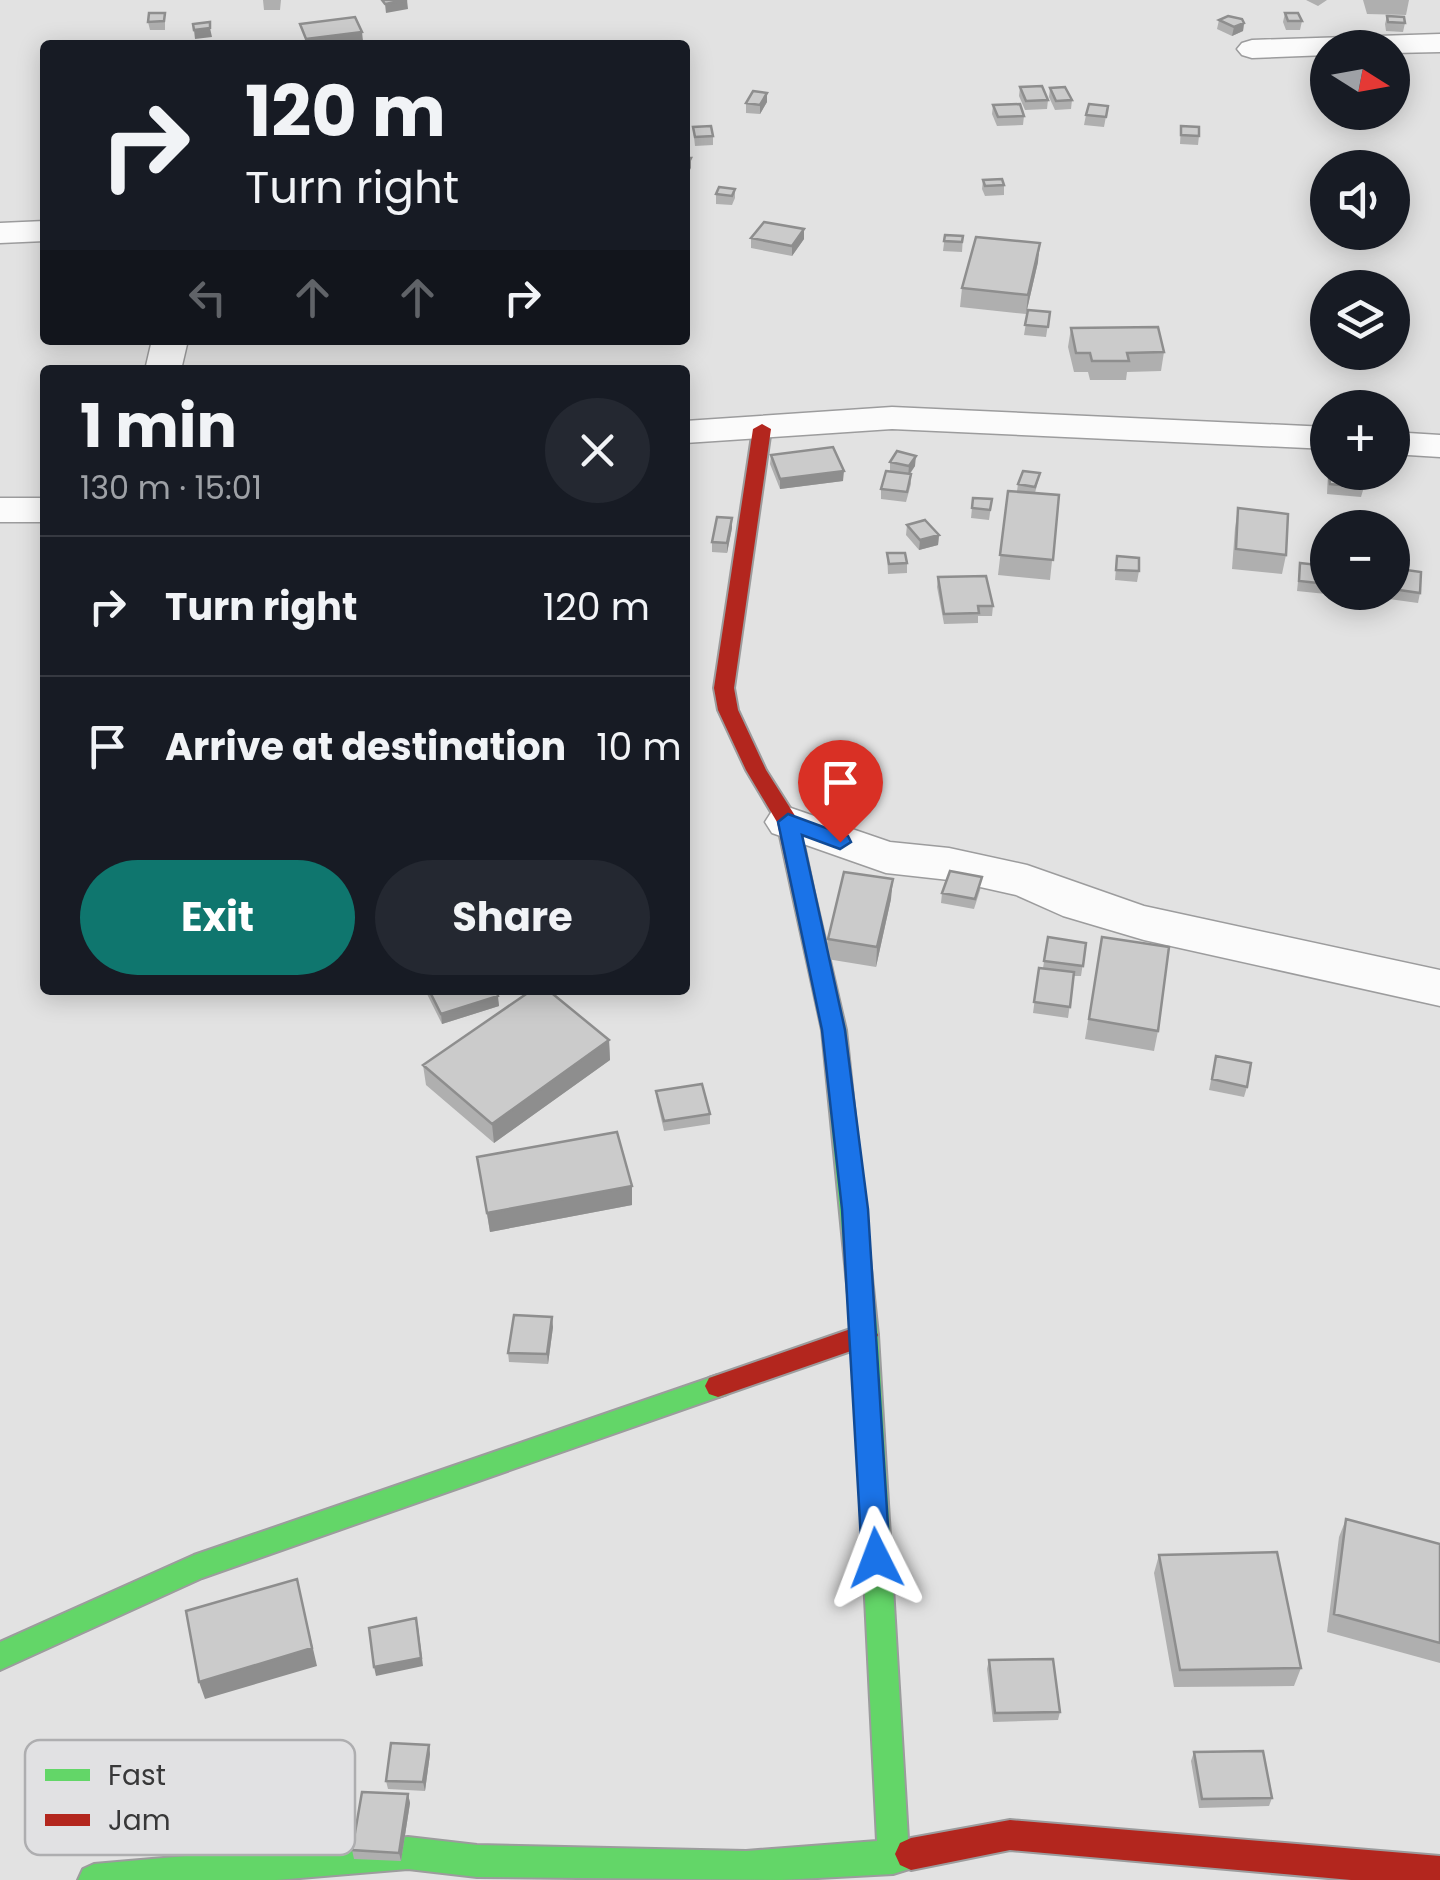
<!DOCTYPE html>
<meta charset="utf-8">
<style>
:root{--surface:#171b24;--page:#242831;--text:#f1f3f6;--muted:#9ea1a6;--line:#363941;--accent:#0f766e}
body{margin:0;font-family:Poppins,sans-serif;background:var(--page);color:var(--text);height:100vh;display:flex;flex-direction:column;font-size:38px;white-space:nowrap}
*{box-sizing:border-box;margin:0}
p{font-size:32px;color:var(--muted)}
.icon{flex:none;width:55px;height:55px;fill:none;stroke:currentColor;stroke-width:2;stroke-linecap:round;stroke-linejoin:round}
.map{position:relative;flex:1;overflow:hidden}
.sheet{position:absolute;left:40px;top:365px;width:650px;height:630px;display:flex;flex-direction:column;background:var(--surface);border-radius:10px;box-shadow:0 5px 25px #0003}
.sheet>*{flex:none}
.banner{position:absolute;left:40px;top:40px;width:650px;height:305px;border-radius:10px;box-shadow:0 5px 25px #0003;background:#171b24;color:var(--text);overflow:hidden}
.needle{width:65px;rotate:101deg}
.fabs{position:absolute;left:1310px;top:30px;display:grid;gap:20px}
.fabs a{display:grid;place-items:center;width:100px;height:100px;border-radius:50%;background:var(--surface);box-shadow:0 5px 25px #0003;font-size:50px}
.pin{position:absolute;display:grid;place-items:center;width:85px;height:85px;color:#fff;margin:-102px -42px;border-radius:50% 50% 50% 0;rotate:-45deg;box-shadow:0 0 10px #0007}
.pin .icon{rotate:45deg}
.me{position:absolute;width:110px;margin:-55px;rotate:357deg;stroke-linejoin:round;filter:drop-shadow(0 0 8px #0008)}
.turn{display:flex;align-items:center;gap:35px;height:210px;padding:0 40px;font-size:45px}
.turn .icon{width:130px;height:130px;stroke-width:2.5}
.turn b{display:block;font-size:70px;line-height:85px}
.lanes{display:flex;align-items:center;height:95px;padding:0 40px;background:#0003;justify-content:center;gap:50px;direction:ltr}
.lanes .off{opacity:.35}
.round{display:grid;place-items:center;flex:none;width:105px;height:105px;border-radius:52px;background:var(--page)}
.summary{display:flex;align-items:center;justify-content:space-between;height:170px;padding:0 40px}
h1{font-size:60px;font-weight:700;line-height:75px}
.button{display:flex;gap:20px;margin-top:auto;padding:20px 40px}
.button a{flex:1;height:115px;border-radius:60px;background:var(--accent);color:#fff;font-size:40px;font-weight:700;line-height:115px;text-align:center}
.button a+a{background:var(--page);color:var(--text)}
ul{padding:0;list-style:none}
li{display:flex;align-items:center;gap:30px;height:140px;padding:0 40px;border-top:2px solid var(--line)}
li div{flex:1}
li b{display:block;font-size:38px}
li em{font-style:normal}
.map>svg:first-child{display:block}
.lines{fill:none;stroke-linecap:round;stroke-linejoin:round}
.street-casing{stroke:#9c9c9d;stroke-width:3}
.fast-casing{stroke:#9c9c9d;stroke-width:4}
.jam-casing{stroke:#9c9c9d;stroke-width:4}
.street{fill:#fbfbfb;fill-rule:evenodd}
.fast{fill:#63d668;fill-rule:evenodd}
.jam{fill:#b3261e;fill-rule:evenodd}
.wall{fill:#afafaf}
.shaded-wall{fill:#8e8e8e}
.building{fill:#cbcbcb;stroke:#8e8e8e;stroke-width:2.5}
.route{fill:#1a73e8;stroke:#114b97;stroke-width:2.5}
.key{fill:#e1e1e3;stroke:#aeaeb0;stroke-width:2.5}
.key-label{font-size:28px;fill:#383839}
</style>
<div class="map">
<svg width="1440" height="1880" viewBox="0 0 1440 1880">
<rect width="100%" height="100%" fill="#e2e2e2"/>
<g class="lines">
<!-- street casing -->
<g class="street-casing">
<path id="street" d="M1440 34V52L1392 53V48H1328V55L1252 58 1242 55 1237 49 1242 43 1252 40Z
M45 221V241L0 243V223Z
M152 340H188L181 370H145Z
M892 407 1328 427V449L892 429 685 443V421Z
M1392 432 1440 435V457L1392 454Z
M0 498H45V522H0Z
M788 807 890 842 949 848 1027 865 1144 906 1440 970V1006L1144 940 1063 916 1016 895 949 880 886 873 772 833 765 822 772 811Z"/>
</g>
<!-- fast casing -->
<g class="fast-casing">
<path id="fast" d="M803 884 814 892 846 1030 878 1335 908 1839 922 1843 927 1854 922 1865 893 1874 780 1880 477 1877 408 1869 276 1880H78L83 1869 94 1864 408 1837 477 1845 746 1851 877 1841 852 1335 822 1030 792 892Z
M718 1375 727 1378 731 1386 727 1394 202 1578 0 1670V1642L194 1555Z"/>
</g>
<!-- jam casing -->
<g class="jam-casing">
<path id="jam" d="M762 424 771 429 734 688 738 710 766 770 799 822 814 892 803 900 792 892 777 822 746 770 718 710 714 688 753 429Z
M865 1324 874 1327 878 1335 874 1343 718 1397 709 1394 705 1386 709 1378Z
M1010 1820 1440 1856V1880H1351L1010 1850 911 1870 900 1865 895 1854 900 1843 911 1838Z"/>
</g>
<!-- street -->
<use href="#street" class="street"/>
<!-- fast -->
<use href="#fast" class="fast"/>
<!-- jam -->
<use href="#jam" class="jam"/>
</g>
<!-- wall -->
<path class="wall" d="M263 0H281L280 10H264Z
M1306 0H1327L1318 6Z
M1363 0H1409L1406 15 1367 14Z
M165 13V30H150L148 22Z
M1285 13 1302 21 1300 30H1286L1283 22Z
M1387 16 1405 23 1403 32 1386 31 1385 24Z
M1219 20 1244 23 1243 31 1232 36 1217 29Z
M1020 87 1048 100 1047 109 1025 110 1019 96Z
M1050 88 1072 100 1071 109 1055 110 1049 97Z
M767 93V102L760 114 746 113V103Z
M993 105 1024 116 1023 125 997 126 992 114Z
M1108 106 1104 127 1084 125 1086 115Z
M1181 126 1199 136 1198 145 1180 144Z
M693 127 713 136V145L695 146Z
M983 180 1004 185V195L985 196 982 189Z
M719 187 735 189V198L732 205 716 204V194Z
M804 229V239L792 256 751 248V238Z
M945 235 963 236 962 252 943 251Z
M1038 262 1026 314 960 307 962 288Z
M1028 310 1050 312 1046 337 1024 335Z
M1071 328 1164 352 1161 371 1127 372 1126 380H1090L1088 372H1074L1068 347Z
M438 340H464L463 343Z
M771 455 843 481 780 489 770 464Z
M890 462 915 466 910 474 911 484 906 502 881 499V489L890 471Z
M1328 472H1363L1364 487 1361 497 1327 494Z
M1040 473 1035 493 1059 495 1050 580 998 575 1008 491H1017L1018 484Z
M973 498 992 499 989 520 971 518Z
M1238 508 1286 555 1282 574 1232 569 1235 528Z
M732 518V528L727 553 712 552V542Z
M907 525 939 535 938 545 919 550 906 535Z
M887 553 907 563V573L888 574Z
M1117 556 1139 571 1137 582 1115 580Z
M1300 563 1328 566 1326 594 1297 591Z
M1392 568 1420 593 1418 603 1389 599V592H1392Z
M938 577 993 606 992 616H978V623L944 624 937 587Z
M981 887 974 909 941 903 942 893Z
M891 899 876 967 827 959 828 939Z
M1048 937 1086 943 1081 976H1074L1068 1018 1033 1013 1039 968H1043Z
M1102 937 1158 1031 1154 1051 1085 1039Z
M425 990H496L499 1006 442 1024Z
M609 1040 610 1060 494 1143 426 1085 423 1065Z
M1216 1056 1247 1087 1244 1097 1209 1090Z
M656 1091 710 1114V1124L664 1131 657 1101Z
M477 1157 632 1205 490 1232Z
M553 1327 548 1364 509 1362 508 1353Z
M1346 1519 1440 1544V1663L1327 1632 1339 1537Z
M1159 1555 1301 1668 1294 1686 1174 1687 1154 1573Z
M989 1660 1060 1712 1058 1720 993 1722 987 1669Z
M429 1745 430 1754 425 1791 388 1789 386 1781Z
M1194 1752 1272 1798 1269 1806 1199 1808 1191 1761Z
M408 1794 410 1803 401 1861 354 1859 352 1850Z"/>
<!-- shaded-wall -->
<path class="shaded-wall" d="M407 0 408 9 386 13 385 4Z
M1244 23 1243 31 1232 36 1234 27Z
M210 28 212 37 195 39 194 30Z
M362 32 363 41 331 45H306V39Z
M767 93V102L760 114V105Z
M691 158V168L685 179V170Z
M804 229V239L792 256V246Z
M1040 243 1038 262 1026 314 1028 295Z
M916 456 915 466 908 476 909 466Z
M844 471 843 481 780 489V479Z
M732 518V528L727 553V543Z
M939 535 938 545 919 550 920 540Z
M893 879 891 899 876 967 877 947Z
M498 996 499 1006 442 1024 441 1014Z
M609 1040 610 1060 494 1143 492 1124Z
M632 1186V1205L490 1232 487 1213Z
M552 1317 553 1327 548 1364 547 1354Z
M297 1579 317 1666 205 1699 199 1682Z
M418 1627 423 1666 376 1676 374 1667Z
M429 1745 430 1754 425 1791 423 1782Z
M408 1794 410 1803 401 1861 399 1853Z"/>
<!-- building -->
<path class="building" d="M382 0H407L385 4Z
M149 13H165L164 21 148 22Z
M1285 13H1298L1302 21H1288Z
M1228 16 1242 19 1244 23 1234 27 1219 20Z
M1387 16 1404 17 1405 23 1388 22Z
M355 17 362 32 306 39 300 24Z
M210 22V28L194 30 193 24Z
M1042 86 1048 100 1026 101 1020 87Z
M1065 87 1072 100 1056 101 1050 88Z
M753 91 767 93 760 105 746 103Z
M1020 104 1024 116 998 117 993 105Z
M1089 104 1108 106 1106 117 1086 115Z
M711 126 713 136 695 137 693 127Z
M1181 126 1199 127V136L1181 135Z
M685 158H691L685 170Z
M1002 179 1004 185 985 186 983 180Z
M719 187 735 189 732 196 716 194Z
M764 222 804 229 792 246 751 238Z
M945 235 963 236 962 242 944 241Z
M976 237 1040 243 1028 295 962 288Z
M1028 310 1050 312 1048 327 1025 325Z
M1158 327 1164 352 1127 353 1129 361H1092L1090 353H1076L1071 328Z
M409 367V370H380V369Z
M833 447 844 471 780 479 771 455Z
M897 451 916 456 909 466 890 462Z
M886 471 911 474 907 492 881 489Z
M1023 471 1040 473 1035 487 1018 484Z
M1329 472H1363L1364 487 1330 484Z
M1008 491 1059 495 1053 560 1000 555Z
M973 498 992 499 990 510 972 508Z
M1238 508 1288 514 1286 555 1236 549Z
M717 517 732 518 727 543 712 542Z
M925 520 939 535 920 540 907 525Z
M887 553H905L907 563 889 564Z
M1117 556 1139 558V571L1116 570Z
M1300 563 1328 566V584L1299 581Z
M1392 568 1421 572 1420 593 1392 589Z
M986 576 993 606H978L979 613 944 614 938 577Z
M950 871 982 877 975 899 942 893Z
M844 872 893 879 877 947 828 939Z
M1048 937 1086 943 1083 966 1044 961Z
M1102 937 1169 947 1158 1031 1089 1019Z
M1039 968 1074 972 1070 1007 1034 1002Z
M429 990H496L498 996 441 1014Z
M532 990H548L609 1040 492 1124 423 1065Z
M1216 1056 1251 1063 1247 1087 1212 1079Z
M702 1084 710 1114 664 1121 656 1091Z
M617 1132 632 1186 487 1213 477 1157Z
M514 1315 552 1317 547 1354 508 1353Z
M1346 1519 1440 1544V1643L1334 1614Z
M1277 1552 1301 1668 1180 1670 1159 1555Z
M297 1579 312 1648 199 1682 186 1611Z
M416 1618 421 1658 374 1667 369 1628Z
M1053 1659 1060 1712 995 1713 989 1660Z
M391 1743 429 1745 423 1782 386 1781Z
M1263 1751 1272 1798 1202 1799 1194 1752Z
M362 1792 408 1794 399 1853 352 1850Z"/>
<!-- route -->
<path class="route" d="M788 814 848 836 851 842 840 849 802 835 845 1030 868 1209 890 1558 886 1568 876 1572 866 1568 862 1558 842 1209 822 1030 778 822Z"/>
<!-- legend -->
<rect x="25" y="1740" width="330" height="115" rx="15" class="key"/>
<rect x="45" y="1769" width="45" height="12" fill="#63d668"/>
<rect x="45" y="1814" width="45" height="12" fill="#b3261e"/>
<g class="key-label">
<text x="108" y="1785">Fast</text>
<text x="108" y="1830">Jam</text>
</g>
</svg>
<div class="fabs">
<a><svg class="needle" viewBox="-14 -14 28 28"><path d="M0-13l5 13h-10z" fill="#e53935"/><path d="M0 13l5-13h-10z" fill="#9ea1a6"/></svg></a>
<a><svg class="icon" aria-label="sound" viewBox="0 0 24 24"><path d="M4 9h4l5-4v14l-5-4H4zM17 9q2 3 0 6"/></svg></a>
<a><svg class="icon" aria-label="layers" viewBox="0 0 24 24"><path d="M12 4l9 5-9 5-9-5zM3 14l9 5 9-5"/></svg></a>
<a>+</a>
<a>−</a>
</div>
<div class="pin" style="left:840px;top:842px;background:#d93025"><svg class="icon" aria-label="arrive" viewBox="0 0 24 24"><path d="M6 21V4h12l-3 4 3 4H6"/></svg></div>
<svg class="me" style="left:876px;top:1558px" viewBox="-20 -20 40 40"><path d="M0-17L14 15 0 8-14 15z" fill="#1a73e8" stroke="#fff" stroke-width="4"/></svg>
<div class="banner">
<div class="turn"><svg class="icon" aria-label="right" viewBox="0 0 24 24"><path d="M7 20v-9h11M14 6l5 5-5 5"/></svg><div><b>120 m</b>Turn right</div></div>
<div class="lanes"><svg class="icon off" aria-label="left" viewBox="0 0 24 24"><path d="M17 20v-9H6M10 6l-5 5 5 5"/></svg><svg class="icon off" aria-label="ahead" viewBox="0 0 24 24"><path d="M12 20V5M6 11l6-6 6 6"/></svg><svg class="icon off" aria-label="ahead" viewBox="0 0 24 24"><path d="M12 20V5M6 11l6-6 6 6"/></svg><svg class="icon" aria-label="right" viewBox="0 0 24 24"><path d="M7 20v-9h11M14 6l5 5-5 5"/></svg></div>
</div>
<section class="sheet">
<div class="summary"><div><h1>1 min</h1><p>130 m · 15:01</p></div><a class="round"><svg class="icon" aria-label="close" viewBox="0 0 24 24"><path d="M6 6l12 12M18 6L6 18"/></svg></a></div>
<ul>
<li><svg class="icon" aria-label="right" viewBox="0 0 24 24"><path d="M7 20v-9h11M14 6l5 5-5 5"/></svg><div><b>Turn right</b></div><em>120 m</em></li>
<li><svg class="icon" aria-label="arrive" viewBox="0 0 24 24"><path d="M6 21V4h12l-3 4 3 4H6"/></svg><div><b>Arrive at destination</b></div><em>10 m</em></li>
</ul>
<div class="button"><a>Exit</a><a>Share</a></div>
</section>
</div>
